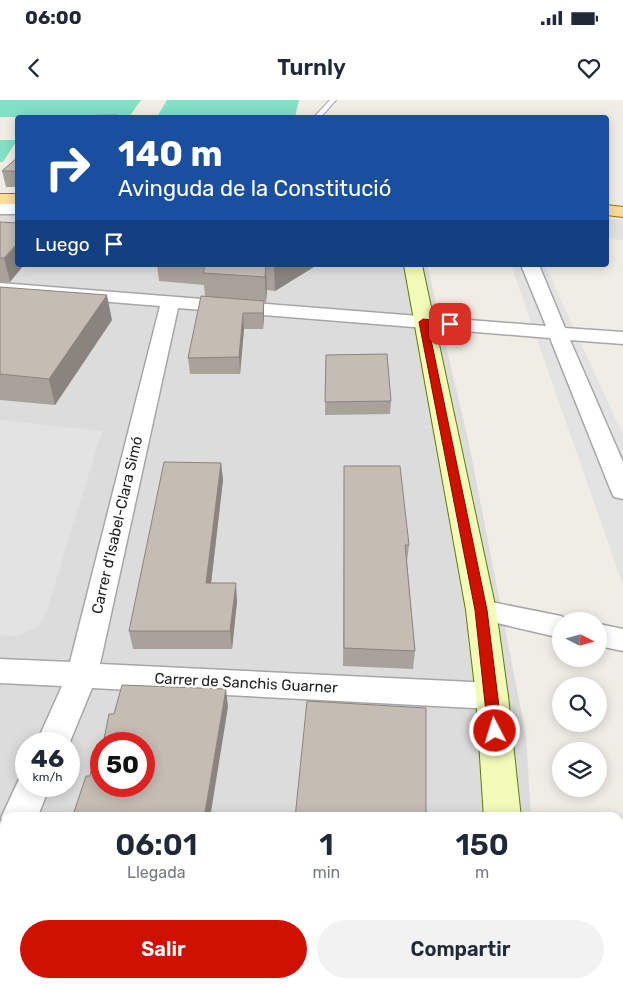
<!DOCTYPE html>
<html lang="es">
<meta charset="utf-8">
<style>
:root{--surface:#fff;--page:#f2f2f3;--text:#1f2937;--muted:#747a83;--accent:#ce1100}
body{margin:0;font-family:Rubik,sans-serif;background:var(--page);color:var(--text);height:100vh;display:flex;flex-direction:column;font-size:19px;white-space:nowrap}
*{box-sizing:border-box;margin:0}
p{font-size:16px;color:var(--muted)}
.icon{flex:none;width:28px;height:28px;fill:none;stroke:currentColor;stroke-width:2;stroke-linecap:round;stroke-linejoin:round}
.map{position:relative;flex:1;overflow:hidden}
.details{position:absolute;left:0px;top:712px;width:624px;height:176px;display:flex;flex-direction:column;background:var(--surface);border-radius:15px 15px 0 0;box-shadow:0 2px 12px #0003}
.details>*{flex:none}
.top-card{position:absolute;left:15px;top:15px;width:594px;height:152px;border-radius:5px;box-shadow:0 2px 12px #0003;background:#1a4fa0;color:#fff;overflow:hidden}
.needle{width:32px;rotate:96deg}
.controls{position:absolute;left:552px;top:512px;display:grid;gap:10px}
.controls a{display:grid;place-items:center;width:55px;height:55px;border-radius:50%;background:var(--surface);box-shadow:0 2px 12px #0003;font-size:25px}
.speed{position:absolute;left:15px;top:632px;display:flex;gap:10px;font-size:25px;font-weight:700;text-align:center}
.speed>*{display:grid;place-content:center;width:65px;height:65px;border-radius:50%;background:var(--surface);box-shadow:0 2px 12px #0003;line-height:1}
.speed small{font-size:12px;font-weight:400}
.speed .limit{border:8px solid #d22;background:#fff;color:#111}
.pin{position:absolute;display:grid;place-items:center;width:42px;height:42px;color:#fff;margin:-21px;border-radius:10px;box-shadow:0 2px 8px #0006}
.me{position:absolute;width:55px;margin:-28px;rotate:355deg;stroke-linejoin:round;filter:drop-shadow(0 0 4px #0008)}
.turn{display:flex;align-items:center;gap:18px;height:105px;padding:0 20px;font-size:22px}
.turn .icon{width:65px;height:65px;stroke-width:2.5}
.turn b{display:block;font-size:35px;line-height:42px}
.then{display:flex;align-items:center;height:48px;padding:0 20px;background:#0003;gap:10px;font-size:19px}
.eta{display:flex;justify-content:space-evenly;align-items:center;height:85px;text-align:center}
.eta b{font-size:30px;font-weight:600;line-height:35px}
.action{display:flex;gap:10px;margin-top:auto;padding:10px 20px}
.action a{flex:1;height:58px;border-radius:30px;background:var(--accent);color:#fff;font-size:20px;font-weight:600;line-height:58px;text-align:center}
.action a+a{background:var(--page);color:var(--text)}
.status{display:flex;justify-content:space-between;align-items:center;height:35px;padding:0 25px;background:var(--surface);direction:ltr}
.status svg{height:14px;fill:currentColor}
header{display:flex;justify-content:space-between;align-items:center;height:65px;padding:0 20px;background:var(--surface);font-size:22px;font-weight:600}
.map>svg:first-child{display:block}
.residential{fill:#dddcdc;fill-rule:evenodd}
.pitch{fill:#81e1c4}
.parking{fill:#e3e3e3}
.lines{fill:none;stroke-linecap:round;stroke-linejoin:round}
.lane-casing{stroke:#a6a6a6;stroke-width:2}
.street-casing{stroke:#a6a6a6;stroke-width:3}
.secondary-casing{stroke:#637a02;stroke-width:2}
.primary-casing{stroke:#9a7400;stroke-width:2}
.lane{fill:#fff;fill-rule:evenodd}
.street{fill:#fff;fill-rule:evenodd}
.secondary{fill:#f2fbb8;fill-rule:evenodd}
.primary{fill:#fedc9c;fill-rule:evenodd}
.wall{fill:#a9a29b}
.shaded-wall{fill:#8a847e}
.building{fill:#c5bcb4;stroke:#8a847e}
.route{fill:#ce1100;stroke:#860b00}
.labels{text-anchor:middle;stroke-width:5;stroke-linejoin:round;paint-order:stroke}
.street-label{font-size:15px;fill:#1f1f1f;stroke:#fff}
</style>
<div class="status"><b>06:00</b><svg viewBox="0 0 49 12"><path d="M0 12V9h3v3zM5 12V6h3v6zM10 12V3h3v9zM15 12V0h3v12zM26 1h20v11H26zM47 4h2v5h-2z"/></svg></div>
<header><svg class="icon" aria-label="back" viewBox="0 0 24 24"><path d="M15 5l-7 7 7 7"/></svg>Turnly<svg class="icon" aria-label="heart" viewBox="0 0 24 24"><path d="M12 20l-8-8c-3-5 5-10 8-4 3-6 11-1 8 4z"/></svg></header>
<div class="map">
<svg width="623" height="888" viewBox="0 0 623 888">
<rect width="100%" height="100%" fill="#f0ede5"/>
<!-- residential -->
<path class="residential" d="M17 93 18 165H427L469 344 526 636 531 717 5 718V884H542L543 888H0V94ZM26 644H69V686H26ZM101 644H144V686H101Z"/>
<!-- pitch -->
<path class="pitch" d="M0 0H141L129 17H0Z
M167 0H299L295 17H157Z
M0 40H17L3 62H0Z"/>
<!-- parking -->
<path class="parking" d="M606 118 623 120V140L606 138Z
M511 165H545L623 335V485Z
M0 320 102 331 45 516 38 526 19 536 0 535Z"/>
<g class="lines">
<!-- lane casing -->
<g class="lane-casing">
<path id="lane" d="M330 0H336L320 18H313Z"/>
</g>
<!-- street casing -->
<g class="street-casing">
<path id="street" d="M0 104H18V114H0Z
M521 165H539L565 228 623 232V244L570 240 623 362V399L614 397 611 391 550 238 178 208 100 564 492 583 503 587 508 596 503 605 492 609 92 588 69 644H36L62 586 0 583V559L70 562 160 206 0 193V183L546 226Z
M481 500 561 516 572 521H561V538L471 517 467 510 471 503Z
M599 524 623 529V551L599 546Z
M26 673V686H50L37 718H5V726L1 718 21 675Z
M5 733V776L0 778V735Z"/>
</g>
<!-- secondary casing -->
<g class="secondary-casing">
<path id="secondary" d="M404 165H422L496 510 508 596 521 718H484L476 596 466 510Z
M494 884H536V888H494Z"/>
</g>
<!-- primary casing -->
<g class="primary-casing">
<path id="primary" d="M0 94H18V104H0Z
M606 105 623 107V117L606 115Z"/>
</g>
<!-- lane -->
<use href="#lane" class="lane"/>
<!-- street -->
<use href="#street" class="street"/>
<!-- secondary -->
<use href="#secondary" class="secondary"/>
<!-- primary -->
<use href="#primary" class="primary"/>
</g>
<!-- wall -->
<path class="wall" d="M18 57V87H6L2 71Z
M0 122 10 182H0Z
M157 165H317L275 191 267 190 266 202H264V217L263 229H244L240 274H190L188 258 205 196 204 185 159 181Z
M0 187 112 220 55 305 0 300Z
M326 255 391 301 390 314 325 315Z
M221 363 223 380 211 483 237 501 232 549H133L129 531Z
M344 366 409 445 407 462 415 551 413 569 343 566Z"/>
<!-- shaded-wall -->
<path class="shaded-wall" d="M18 143V165H24L10 182 4 158Z
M266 165 267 190 266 202 265 177Z
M276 165H317L275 191 274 166Z
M107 195 112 220 55 305 49 279Z
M264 201V217L263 229V213Z
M243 213 244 229 240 274 239 257Z
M221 363 223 380 209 501 206 483Z
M236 483 237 501 232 549 230 531Z
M226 589 228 607 210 718H204Z
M163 884H171L170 888H162Z"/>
<!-- building -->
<path class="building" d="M117 15 114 18H63L65 16Z
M18 57V71H2Z
M0 122 18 123V143L4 158H0Z
M205 165H276L274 166 266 165 265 177 203 173Z
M0 187 107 195 49 279 0 274Z
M201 196 264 201 263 213H243L239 257 188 258Z
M387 254 391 301 325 302 326 255Z
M164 362 221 363 206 483H236L230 531H129Z
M344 366H400L409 445H405L415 551 344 548Z
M122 585 226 589 204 718H72L86 676H90L97 644H101V686H144V644H103L109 614H114Z
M307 601 426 608V718H295Z
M5 877V884H163L162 888H1Z
M274 884H427V888H273Z"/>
<!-- route -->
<path class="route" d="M423 219 450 222 454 224 450 227 428 225 487 510 502 631 500 635 495 637 490 635 488 631 475 510 419 222Z"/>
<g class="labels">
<!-- street labels -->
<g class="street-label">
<text transform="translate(117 425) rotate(-77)" y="5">Carrer d'Isabel-Clara Simó</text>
<text transform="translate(246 583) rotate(3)" y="5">Carrer de Sanchis Guarner</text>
</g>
</g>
</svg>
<div class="controls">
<a><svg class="needle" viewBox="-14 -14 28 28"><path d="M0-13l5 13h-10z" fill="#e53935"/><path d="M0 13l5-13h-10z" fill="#747a83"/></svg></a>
<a><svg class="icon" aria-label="search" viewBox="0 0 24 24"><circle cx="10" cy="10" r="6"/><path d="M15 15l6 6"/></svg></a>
<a><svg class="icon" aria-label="layers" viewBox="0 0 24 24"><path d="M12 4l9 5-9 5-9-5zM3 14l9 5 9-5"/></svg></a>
</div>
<div class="speed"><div>46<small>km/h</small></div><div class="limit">50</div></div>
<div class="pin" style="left:450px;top:224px;background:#d93025"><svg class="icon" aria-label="arrive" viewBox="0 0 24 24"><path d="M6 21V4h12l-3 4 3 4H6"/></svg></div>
<svg class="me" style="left:495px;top:631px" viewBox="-20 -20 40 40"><circle r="17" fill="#ce1100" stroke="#fff" stroke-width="3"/><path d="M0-11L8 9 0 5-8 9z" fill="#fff"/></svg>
<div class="top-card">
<div class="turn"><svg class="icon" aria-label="right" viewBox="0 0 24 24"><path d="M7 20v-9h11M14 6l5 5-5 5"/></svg><div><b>140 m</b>Avinguda de la Constitució</div></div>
<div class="then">Luego<svg class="icon" aria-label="arrive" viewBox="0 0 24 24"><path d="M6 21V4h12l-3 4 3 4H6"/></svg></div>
</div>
<section class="details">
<div class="eta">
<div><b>06:01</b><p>Llegada</p></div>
<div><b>1</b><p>min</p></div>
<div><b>150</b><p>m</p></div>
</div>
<div class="action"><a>Salir</a><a>Compartir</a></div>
</section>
</div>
